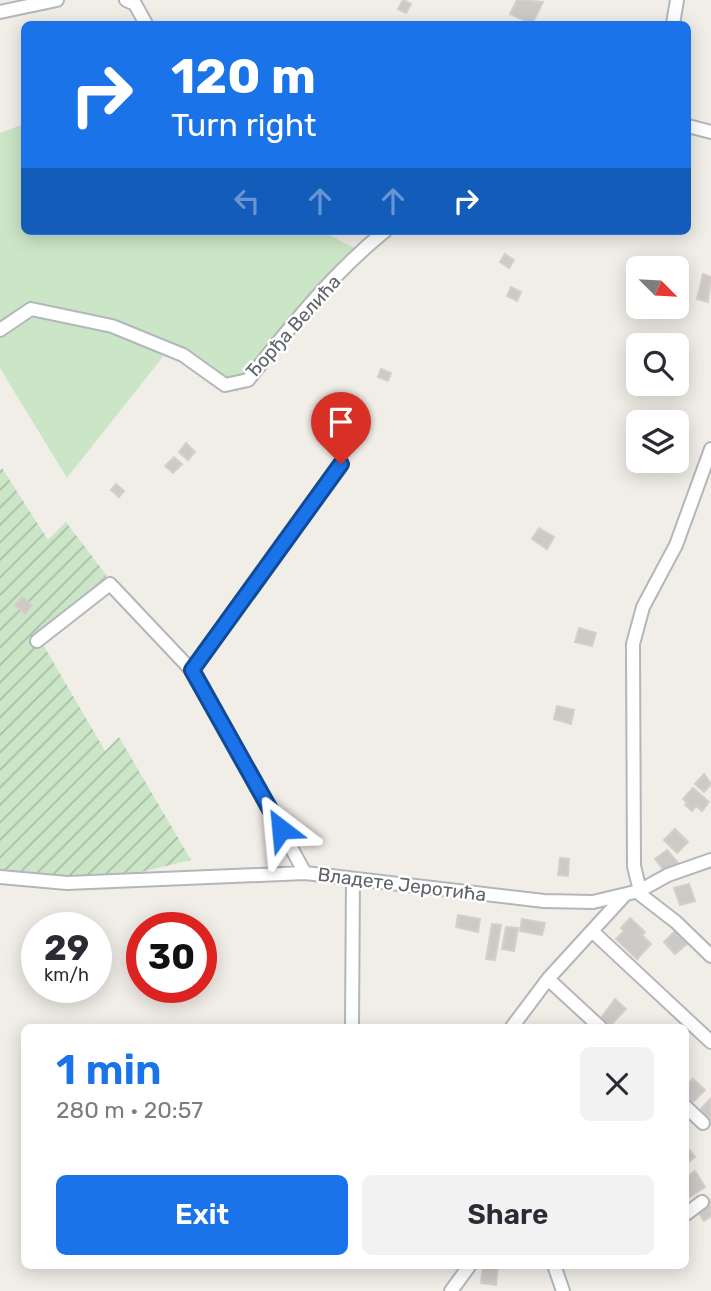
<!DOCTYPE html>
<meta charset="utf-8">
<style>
:root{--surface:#fff;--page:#f2f2f3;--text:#2b2b33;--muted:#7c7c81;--accent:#1a73e8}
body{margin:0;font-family:Rubik,sans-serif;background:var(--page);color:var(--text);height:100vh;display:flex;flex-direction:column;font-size:26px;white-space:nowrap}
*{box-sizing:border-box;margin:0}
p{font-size:23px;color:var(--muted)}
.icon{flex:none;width:38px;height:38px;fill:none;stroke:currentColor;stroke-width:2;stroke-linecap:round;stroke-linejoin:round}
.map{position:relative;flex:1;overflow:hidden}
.drawer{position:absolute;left:21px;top:1024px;width:668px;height:245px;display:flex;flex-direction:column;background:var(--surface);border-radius:10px;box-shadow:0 4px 18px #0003}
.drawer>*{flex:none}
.top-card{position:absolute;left:21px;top:21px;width:670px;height:214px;border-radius:10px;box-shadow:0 4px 18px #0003;background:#1a73e8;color:#fff;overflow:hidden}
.needle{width:46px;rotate:114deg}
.fabs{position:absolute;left:626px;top:256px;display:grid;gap:14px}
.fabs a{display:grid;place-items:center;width:63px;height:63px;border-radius:10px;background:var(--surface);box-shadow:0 4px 18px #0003;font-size:35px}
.speed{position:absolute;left:21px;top:912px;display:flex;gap:14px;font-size:35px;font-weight:700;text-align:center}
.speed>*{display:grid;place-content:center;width:91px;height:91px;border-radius:50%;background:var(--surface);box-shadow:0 4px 18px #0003;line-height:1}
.speed small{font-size:18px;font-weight:400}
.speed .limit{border:10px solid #d22;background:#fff;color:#111}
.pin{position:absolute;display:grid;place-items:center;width:60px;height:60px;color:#fff;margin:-72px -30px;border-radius:50% 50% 50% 0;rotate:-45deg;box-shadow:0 0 7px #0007}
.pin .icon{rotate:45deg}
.me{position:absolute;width:77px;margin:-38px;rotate:331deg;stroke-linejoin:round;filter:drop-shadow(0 0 5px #0008)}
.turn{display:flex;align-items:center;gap:24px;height:147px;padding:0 35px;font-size:32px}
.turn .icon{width:91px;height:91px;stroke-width:2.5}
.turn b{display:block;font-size:49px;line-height:60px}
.lanes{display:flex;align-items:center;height:66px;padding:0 35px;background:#0003;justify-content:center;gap:35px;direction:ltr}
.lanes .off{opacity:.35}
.round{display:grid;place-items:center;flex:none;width:74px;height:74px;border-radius:10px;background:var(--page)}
.headline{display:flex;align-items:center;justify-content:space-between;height:119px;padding:0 35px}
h1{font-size:42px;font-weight:600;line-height:52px;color:var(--accent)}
.cta{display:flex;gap:14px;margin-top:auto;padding:14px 35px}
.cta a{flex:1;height:80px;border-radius:10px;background:var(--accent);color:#fff;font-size:28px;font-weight:600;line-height:80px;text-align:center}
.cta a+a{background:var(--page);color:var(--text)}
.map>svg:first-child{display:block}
.grass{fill:#cbe6c7}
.garden{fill:url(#garden-furrows)}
.building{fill:#ccc9c6;stroke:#d5cfc7;stroke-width:2}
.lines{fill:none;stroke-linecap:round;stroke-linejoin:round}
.minor-casing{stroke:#b3b6ba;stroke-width:16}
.minor{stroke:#fff;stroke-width:12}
.route-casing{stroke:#114b97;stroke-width:18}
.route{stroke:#1a73e8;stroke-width:12}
.labels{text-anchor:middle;stroke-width:5;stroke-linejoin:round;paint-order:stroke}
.street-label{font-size:19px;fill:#5f6468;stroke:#fff}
</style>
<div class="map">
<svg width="711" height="1291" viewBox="0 0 711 1291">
<defs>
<pattern id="garden-furrows" width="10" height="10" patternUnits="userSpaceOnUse" patternTransform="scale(1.75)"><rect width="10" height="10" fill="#cbe6c7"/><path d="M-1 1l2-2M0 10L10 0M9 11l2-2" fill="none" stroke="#a8bea5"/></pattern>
</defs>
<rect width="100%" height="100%" fill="#f1eee8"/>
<!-- grass -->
<path class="grass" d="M24 124V231H322L358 250 285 331 237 392 173 344 67 478 0 368V133Z"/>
<!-- garden -->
<path class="garden" d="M2 468 48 540 66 522 107 576 38 636 105 751 119 737 191 860 108 880 0 870V470Z"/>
<!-- building -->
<path class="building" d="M403 0 411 4 406 13 398 9Z
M517 0 543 2 532 24 510 14Z
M505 254 514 260 509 268 500 262Z
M703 274 711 277 708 302 697 299Z
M511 287 521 292 517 301 507 296Z
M381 369 391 373 388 381 378 377Z
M186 443 195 452 188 460 179 452Z
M174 457 182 464 173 473 165 466Z
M116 484 124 491 119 497 111 490Z
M539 528 554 537 547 549 532 539Z
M22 597 32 605 25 614 15 605Z
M579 628 596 633 592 646 575 642Z
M557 706 574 710 571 724 554 719Z
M704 774 711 784 704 792 695 784Z
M693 788 709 802 702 811 696 806 692 811 685 805 687 803 683 799Z
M675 829 688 842 677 853 664 840Z
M667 850 679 864 666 873 655 859Z
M560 858 569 859 568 876 558 875Z
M689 884 695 901 680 905 674 888Z
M458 915 480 919 478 932 456 927Z
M630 918 645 932 642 935 651 944 637 959 616 939 624 931 621 928Z
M522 919 545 923 542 935 520 931Z
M492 924 501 925 495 960 486 959Z
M506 927 518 928 514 951 502 949Z
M675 931 687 944 675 954 664 942Z
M615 999 626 1009 610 1026 601 1018Z
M693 1079 705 1090 691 1104 686 1099V1086Z
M711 1098V1118L709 1120 699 1111Z
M686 1145 695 1157 686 1164Z
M695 1171 705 1187 690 1197 686 1192V1177Z
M711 1199V1216L704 1221 696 1209Z
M483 1265H498L496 1285 481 1283Z"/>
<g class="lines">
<!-- minor casing -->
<g class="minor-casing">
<path id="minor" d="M126 0 135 4 146 24
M0 12 57 0
M673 24 677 0
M688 126 711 132
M0 330 31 309 112 326 183 355 225 385 248 380C289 328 332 274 385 231
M711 449 676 545 643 607 633 644 634 866 641 895 676 922 711 956
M37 641 110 584 196 675 305 873
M192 670 341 464
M0 877 67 883 305 873 544 901 593 902 639 891 668 875 711 860
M592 931 711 1042
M548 979 600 1027
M352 1027 353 879
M512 1027 548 979 623 897
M686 1107 703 1123
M686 1214 702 1202
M554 1265 563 1291
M451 1291 470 1265"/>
</g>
<!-- minor -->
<use href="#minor" class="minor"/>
</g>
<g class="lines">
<!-- route casing -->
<g class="route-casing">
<path id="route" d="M281 829 192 670 341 464"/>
</g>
<!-- route -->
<use href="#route" class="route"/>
</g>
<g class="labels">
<!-- street labels -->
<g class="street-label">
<text transform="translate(293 326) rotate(-48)" y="7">Ђорђа Велића</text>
<text transform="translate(402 884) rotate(7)" y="7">Владете Јеротића</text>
</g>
</g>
</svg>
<div class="fabs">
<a><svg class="needle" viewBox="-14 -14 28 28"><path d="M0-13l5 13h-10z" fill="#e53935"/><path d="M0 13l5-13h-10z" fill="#7c7c81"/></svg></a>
<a><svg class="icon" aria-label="search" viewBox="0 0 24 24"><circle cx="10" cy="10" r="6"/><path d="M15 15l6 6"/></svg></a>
<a><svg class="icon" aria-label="layers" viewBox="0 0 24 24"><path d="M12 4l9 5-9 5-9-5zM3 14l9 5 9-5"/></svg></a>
</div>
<div class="speed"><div>29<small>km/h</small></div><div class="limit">30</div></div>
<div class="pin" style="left:341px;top:464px;background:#d93025"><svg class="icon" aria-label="arrive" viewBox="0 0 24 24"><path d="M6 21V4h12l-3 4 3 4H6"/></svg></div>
<svg class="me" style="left:281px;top:829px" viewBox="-20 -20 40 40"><path d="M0-17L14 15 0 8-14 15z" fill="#1a73e8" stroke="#fff" stroke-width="4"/></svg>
<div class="top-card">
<div class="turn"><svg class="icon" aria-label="right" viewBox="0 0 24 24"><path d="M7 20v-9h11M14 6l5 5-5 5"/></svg><div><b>120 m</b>Turn right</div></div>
<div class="lanes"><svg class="icon off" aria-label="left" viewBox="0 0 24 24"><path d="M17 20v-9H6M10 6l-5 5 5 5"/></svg><svg class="icon off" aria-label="ahead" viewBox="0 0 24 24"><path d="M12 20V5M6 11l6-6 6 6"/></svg><svg class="icon off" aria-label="ahead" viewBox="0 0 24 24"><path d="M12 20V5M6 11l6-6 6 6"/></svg><svg class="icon" aria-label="right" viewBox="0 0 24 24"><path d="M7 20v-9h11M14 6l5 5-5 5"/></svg></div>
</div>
<section class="drawer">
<div class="headline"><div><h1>1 min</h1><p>280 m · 20:57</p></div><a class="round"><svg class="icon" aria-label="close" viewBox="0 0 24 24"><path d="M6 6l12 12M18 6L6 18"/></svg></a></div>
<div class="cta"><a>Exit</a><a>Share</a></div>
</section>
</div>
